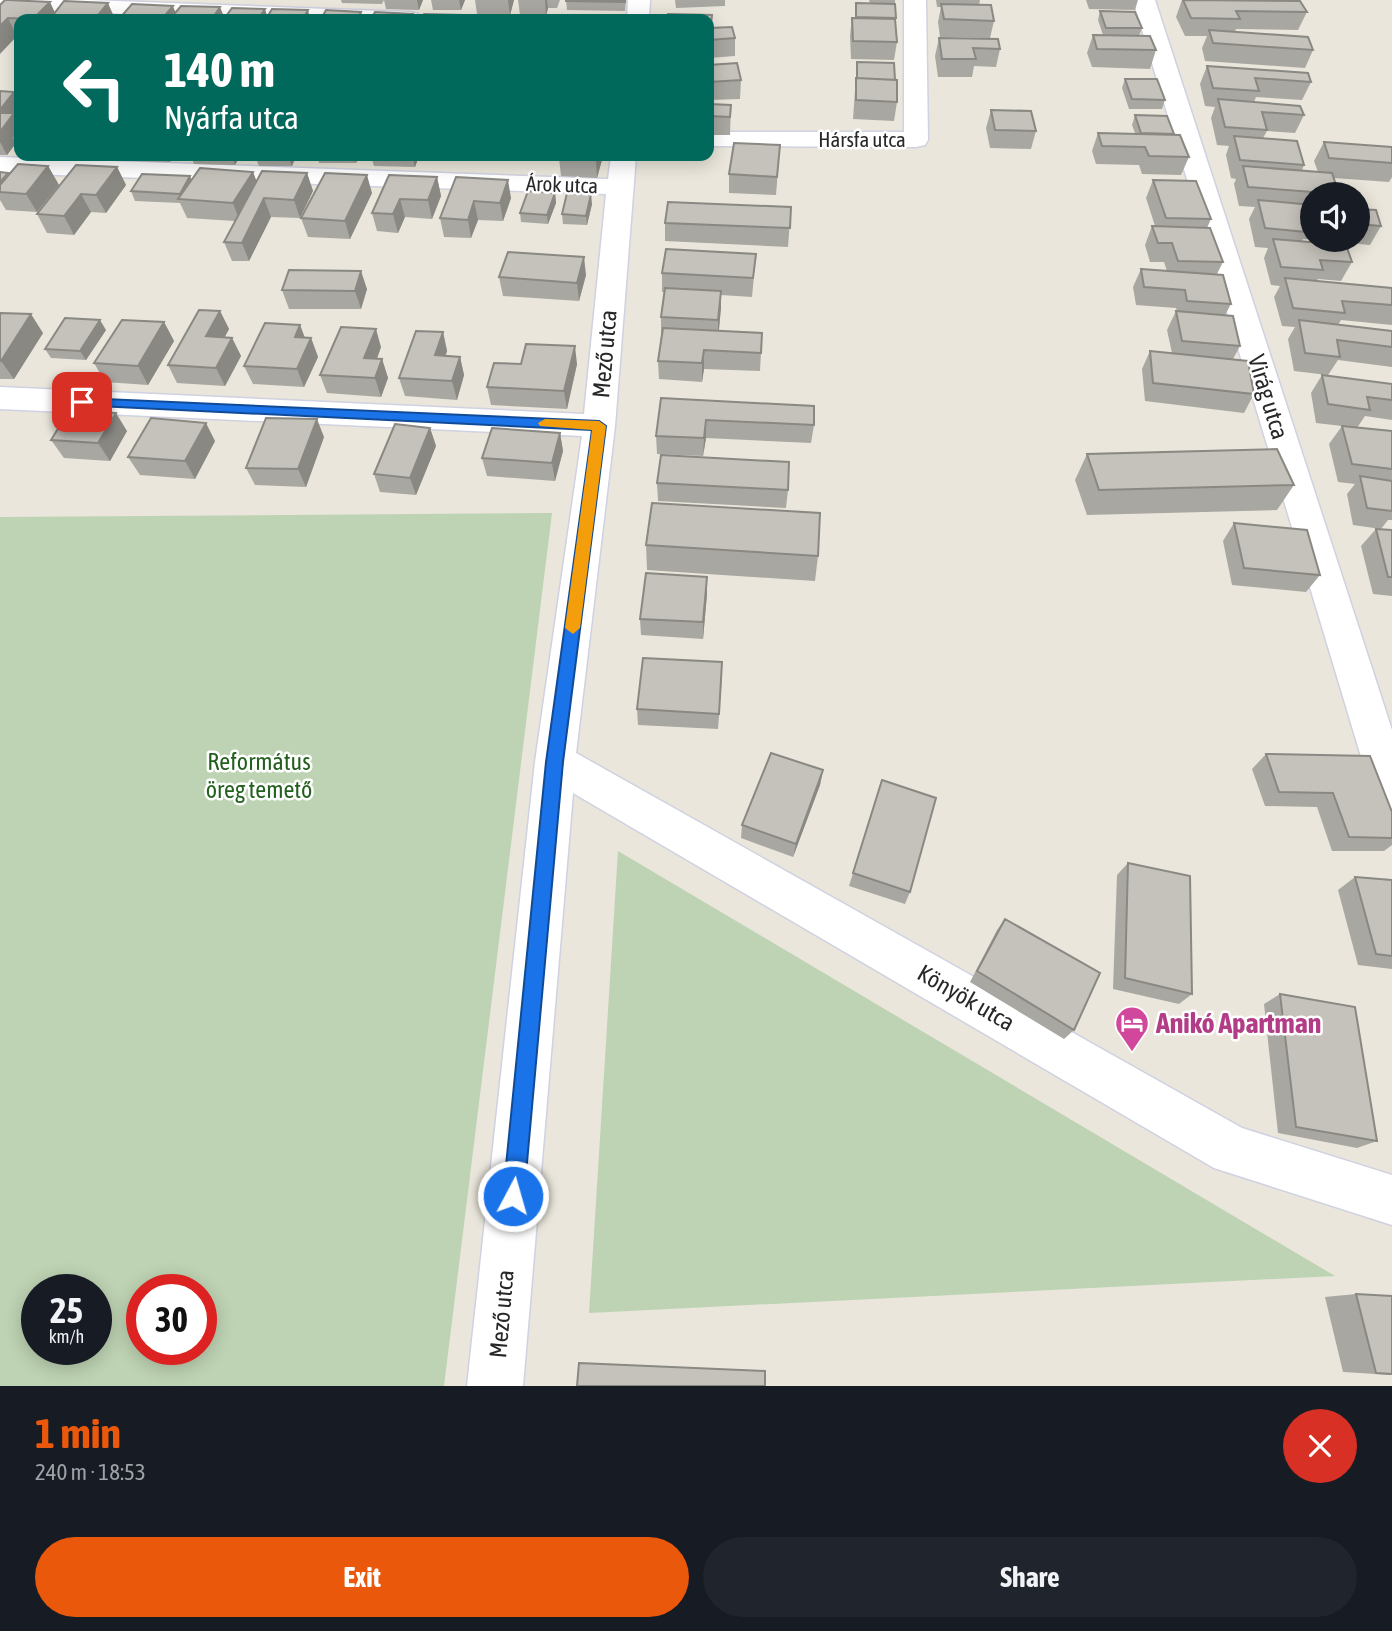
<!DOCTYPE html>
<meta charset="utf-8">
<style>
:root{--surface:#171b24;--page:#20242c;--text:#f1f3f6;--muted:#9ea1a6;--accent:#ea580c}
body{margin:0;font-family:"Asap Condensed",sans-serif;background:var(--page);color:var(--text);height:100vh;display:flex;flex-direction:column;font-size:26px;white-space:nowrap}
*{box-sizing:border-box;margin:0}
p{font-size:23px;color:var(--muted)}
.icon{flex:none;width:38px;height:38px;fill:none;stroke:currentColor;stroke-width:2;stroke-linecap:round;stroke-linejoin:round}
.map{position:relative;height:1386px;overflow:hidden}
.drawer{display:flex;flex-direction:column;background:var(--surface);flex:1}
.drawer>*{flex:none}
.guide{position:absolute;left:14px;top:14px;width:700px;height:147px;border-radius:14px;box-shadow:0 4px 18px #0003;background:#00695c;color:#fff;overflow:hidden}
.fabs{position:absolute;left:1300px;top:182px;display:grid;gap:14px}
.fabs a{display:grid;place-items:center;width:70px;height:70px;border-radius:50%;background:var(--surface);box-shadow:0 4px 18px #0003;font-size:35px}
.speed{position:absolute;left:21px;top:1274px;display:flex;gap:14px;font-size:35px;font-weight:700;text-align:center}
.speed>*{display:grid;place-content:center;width:91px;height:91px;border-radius:50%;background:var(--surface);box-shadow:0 4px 18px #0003;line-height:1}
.speed small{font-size:18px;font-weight:400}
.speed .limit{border:10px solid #d22;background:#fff;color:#111}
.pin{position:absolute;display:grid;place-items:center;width:60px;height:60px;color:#fff;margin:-30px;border-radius:14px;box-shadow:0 4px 10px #0006}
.me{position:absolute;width:77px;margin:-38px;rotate:6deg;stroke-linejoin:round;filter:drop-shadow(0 0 5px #0008)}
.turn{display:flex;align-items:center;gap:24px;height:147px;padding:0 35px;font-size:32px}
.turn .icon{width:91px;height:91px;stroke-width:2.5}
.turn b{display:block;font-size:49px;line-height:60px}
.round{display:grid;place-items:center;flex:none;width:74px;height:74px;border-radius:37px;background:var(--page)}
.summary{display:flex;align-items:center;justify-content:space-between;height:119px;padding:0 35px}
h1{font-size:42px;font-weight:700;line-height:52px;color:var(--accent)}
.cta{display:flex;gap:14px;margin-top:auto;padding:14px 35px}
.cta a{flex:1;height:80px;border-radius:42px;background:var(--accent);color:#fff;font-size:28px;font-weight:700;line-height:80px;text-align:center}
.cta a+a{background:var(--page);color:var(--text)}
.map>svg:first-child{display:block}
.cemetery{fill:#bed3b3;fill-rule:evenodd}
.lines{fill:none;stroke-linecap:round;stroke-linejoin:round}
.minor-casing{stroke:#d0d1e1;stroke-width:3}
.minor{fill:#fff;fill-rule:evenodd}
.wall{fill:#a9a7a1}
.shaded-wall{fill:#8a8883}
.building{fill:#c5c2bb;stroke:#8a8883;stroke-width:2}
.route{fill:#1a73e8;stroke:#114b97;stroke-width:2}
.slow{fill:#f59e0b}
.labels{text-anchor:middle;stroke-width:5;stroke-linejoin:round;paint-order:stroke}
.far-street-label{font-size:21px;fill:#282828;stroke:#fff}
.street-label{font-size:24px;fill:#282828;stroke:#fff}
.park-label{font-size:24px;fill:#23601e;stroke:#fff}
.near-hotel-label{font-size:28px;font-weight:bold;fill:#b23c85;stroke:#fff;text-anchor:start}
</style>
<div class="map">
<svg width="1392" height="1386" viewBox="0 0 1392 1386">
<rect width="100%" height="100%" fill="#eae6db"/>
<!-- cemetery -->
<path class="cemetery" d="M552 513 444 1386H0V517ZM37 1290H96V1349H37ZM142 1290H201V1349H142Z
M618 851 1335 1276 589 1313Z"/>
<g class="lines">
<!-- minor casing -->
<g class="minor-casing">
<path id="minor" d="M0 0H89L410 12 418 14 421 19H249L0 9Z
M628 0H650L649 19H627Z
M904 0H926L928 140 925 145 916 147 709 146V132H904Z
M1133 0H1155L1392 730V811L1378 806 1372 793Z
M611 156H636L615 426 576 753 1242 1128 1392 1175V1225L1214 1168 573 793 523 1386H467L535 762 582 436 0 409V387L584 414 606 194 0 173V157L608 179Z"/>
</g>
<!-- minor -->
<use href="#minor" class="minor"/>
</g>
<!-- wall -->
<path class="wall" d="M341 0H384L382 4 342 3Z
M384 0H423L419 10 386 9Z
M431 0H465L461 10H433Z
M475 0H514L510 15 477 14Z
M518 0H560L557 8H548L546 16 520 15Z
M566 0H626L625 11 567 10Z
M675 0H725V6L676 8Z
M869 0H895V24L897 42 894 60 851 59 850 36 852 18H855L856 3H870Z
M936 0H980L979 5 994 21 990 38 940 37 938 22 941 7H937Z
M1086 0H1138L1135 10 1089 9Z
M1182 0H1236L1307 12 1298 30 1236 29 1235 32 1313 50 1305 68 1205 61 1202 48 1207 36H1185L1176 17Z
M0 5 55 13 115 19H19V36H17Z
M1100 11 1142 28 1139 36 1156 50 1150 69 1092 67 1087 53 1093 35H1103L1098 20Z
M712 15 711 28 735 38V56L709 58V19Z
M939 38 1000 49 996 67 974 66 972 77H938L935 56Z
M857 62 897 102 894 121 853 119Z
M709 65 741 80 740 99 709 100Z
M1207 66 1311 82 1302 100 1256 97 1254 102 1304 115 1295 133 1267 131 1263 138 1304 165 1302 170 1318 172 1314 161 1324 142 1392 147V177L1389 182 1334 178 1339 194H1312V240H1358V209L1381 226 1370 245 1303 239 1302 241 1352 262 1341 281 1318 279 1317 281 1392 288V325L1341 320 1338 325 1392 331V367L1338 360 1328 375 1294 371 1288 339 1295 327 1282 326 1274 297 1280 286 1271 285 1264 258 1268 248 1255 247 1249 219 1255 207 1239 206 1234 184 1236 179 1231 178 1226 155 1229 146 1217 145 1211 118 1215 107 1205 106 1200 84Z
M1125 79 1165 100 1162 109H1129L1122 88Z
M0 91 14 92 19 102V116L17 119 19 122V149L16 143 7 155H0Z
M709 104 731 105 730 135H709Z
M991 110 1036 131 1031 149 990 148 986 128Z
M1135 115 1174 134 1189 157 1181 175 1142 174 1139 165 1096 164 1092 151 1098 133H1135L1132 125Z
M780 145 776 195 729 193V174Z
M71 156H103L102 158H72Z
M132 156H173L170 162 134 161Z
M191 156H240L235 165 194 164Z
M255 156H296L292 166H259Z
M317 156H359L356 163H319Z
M371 156H419L415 167 374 166Z
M603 156 597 178 561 176 559 158Z
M48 166 59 185 37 212 6 210 0 200V172L8 173 9 175Z
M117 167 126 185 106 213 91 212 74 235 47 233 37 214Z
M253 172 256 181 307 173 313 191 300 218 271 217 249 261H232L224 242 235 221 187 218 180 203 135 201 131 191 192 180Z
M437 177 441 196 432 219 405 217 398 233 377 231 372 213Z
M456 177 511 198 503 221 478 220 471 238 444 237 440 218Z
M1153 180 1211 219 1207 228 1223 262 1217 274 1231 304 1225 315 1240 346 1233 359 1254 394 1244 413 1145 401 1142 369 1150 351 1172 353 1167 330 1176 311H1177L1176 308 1136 305 1133 287 1141 269 1167 271 1164 262H1150L1145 245 1152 226H1155L1146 198Z
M372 193 350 239 308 237 301 218Z
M555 193 556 203 548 224 521 222 520 213Z
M592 204 587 225 563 224 562 214Z
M791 207 788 247 665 241V223Z
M756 254 752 297 721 295 719 331 762 333 760 371 704 369 702 382 659 379 658 361 661 336V317L664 292H662V273Z
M586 275 579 301 503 296 499 277Z
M367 289 361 309H289L282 290Z
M220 311 229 329 225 337 232 338 241 356 225 386 177 383 168 365Z
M0 313 43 333 14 379H0Z
M164 322 174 341 148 385 105 382 94 363Z
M300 325 305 338H311L318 357 304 387 253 384 244 366Z
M106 330 86 360 51 358 45 349Z
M443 332 447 351 445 356 460 357 464 375 457 400 405 396 399 378Z
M381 347 377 359H382L388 378 381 397 327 393 320 375Z
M521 364H577L567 409 491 405 487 387Z
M1322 375 1392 384V420L1365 416 1357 428 1392 431V520H1388L1381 529 1353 525 1347 494 1355 484 1338 482 1329 444 1342 426 1316 423 1311 393Z
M661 398 814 425 811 443 706 438 703 456 657 454 656 436Z
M430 428 436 446 416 495 380 492 374 474Z
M127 431 110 461 64 458 51 440Z
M560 433 563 451 555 481 487 476 482 458Z
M324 437 306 487 255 485 246 468Z
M215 441 195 479 140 475 128 457Z
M1087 454 1294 485 1277 510 1087 515 1075 480Z
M657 483 788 490 786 508 658 501Z
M1234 523 1320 575 1306 592 1232 585 1223 541Z
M1376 529 1392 530V596L1373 594 1361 546Z
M646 545 818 556 815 581 647 570Z
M707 594 703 639 641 635 640 619Z
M722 678 718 729 638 725 637 709Z
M1266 754 1392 812V845L1384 851H1332L1317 807 1265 806 1252 769Z
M823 770 820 785 793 857 741 838 742 825Z
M882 780 910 892 905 904 849 886Z
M1128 863 1192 994 1179 1004 1113 989 1117 875Z
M1355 877 1392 880V969L1358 965 1338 890Z
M1005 919 1074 1030 1064 1039 970 982 997 930Z
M1280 994 1377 1141 1357 1148 1278 1133 1264 1004Z
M1356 1294 1392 1296V1375L1343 1372 1325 1297Z"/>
<!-- shaded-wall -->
<path class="shaded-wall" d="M417 0H423L419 10Z
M459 0H465L461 10Z
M508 0H514L510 15Z
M545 0H547L548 8 546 16Z
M50 2 58 19H33Z
M108 3 115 19H95Z
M173 6 178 19H162Z
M220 7 225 19H212Z
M265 9 268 19H258Z
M308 10 310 19H303Z
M361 12 363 19H357Z
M8 18 17 36 0 54V26Z
M14 92 19 102V116L17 119 19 122V136H12L16 143 7 155 0 142V110Z
M167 156H173L170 162Z
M232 156H240L235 165Z
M288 156H296L292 166Z
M354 156H359L356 163Z
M412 156H419L415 167Z
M597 156H603L597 178 596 160Z
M48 166 59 185 37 212 26 194Z
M117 167 126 185 106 213 96 195Z
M253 172 260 190 240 222 233 203Z
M307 173 313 191 300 218 294 200Z
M367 175 372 193 350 239 345 221Z
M190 176 194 186 182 200 180 194Z
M437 177 441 196 432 219 428 200Z
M508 180 511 198 503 221 500 203Z
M555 193 556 203 548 224 547 215Z
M81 194 91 212 74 235 64 216Z
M591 194 592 204 587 225 586 216Z
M264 198 271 217 249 261 242 243Z
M400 199 405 217 398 233 393 214Z
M474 201 478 220 471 238 468 220Z
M584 257 586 275 579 301 577 283Z
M361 271 367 289 361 309 355 291Z
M721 291V309L718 338V320Z
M220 311 229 329 215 354 206 336Z
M31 314 43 333 14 379 1 361Z
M100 320 106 330 86 360 80 351Z
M164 322 174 341 148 385 138 366Z
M300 325 307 344 295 337Z
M376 329 381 347 370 377 364 358Z
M443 332 447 351 440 374 435 355Z
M232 338 241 356 225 386 216 368Z
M311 338 318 357 304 387 297 369Z
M575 346 577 364 567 409 564 391Z
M704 350V369L702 382V363Z
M460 357 464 375 457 400 452 381Z
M382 359 388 378 381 397 375 378Z
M116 413 127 431 110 461 98 443Z
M317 419 324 437 306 487 298 469Z
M706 420V438L703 456 704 438Z
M206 423 215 441 195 479 185 461Z
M430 428 436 446 416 495 410 478Z
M560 433 563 451 555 481 552 463Z
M707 577V594L703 639V622Z
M823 770 820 785 793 857 796 844Z"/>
<!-- building -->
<path class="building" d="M5 0H8L50 2 33 19 8 18 0 26V5Z
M566 0H625V2L566 1Z
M1183 0 1300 1 1307 12 1236 11 1240 19 1191 18Z
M64 1 108 3 95 19H50Z
M856 3 895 4 896 18 856 17Z
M132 4 173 6 162 19H119Z
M941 4 991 5 994 21 944 19Z
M181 6 220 7 212 19H170Z
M232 8 265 9 258 19H224Z
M272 9 308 10 303 19H266Z
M326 10 361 12 357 19H321Z
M1100 11 1135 12 1142 28H1106Z
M375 12 413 14 411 19H371Z
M424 14 462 15 460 19H421Z
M668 14 712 15 711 25H709V19H668Z
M852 18 895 19 897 42 853 41Z
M732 27 735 38 709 40V28Z
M1209 30 1308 37 1313 50 1213 43Z
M1093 35 1150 36 1156 50 1097 49Z
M939 38 998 39 1000 49 973 48 976 59H942Z
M857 62 894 63 895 80 857 78Z
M737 63 741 80 709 82V65Z
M1207 66 1308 73 1311 82 1255 78 1259 91 1213 88Z
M856 78 897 80V102L856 100Z
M1125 79H1157L1165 100 1132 99Z
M0 91 14 92 0 110Z
M1218 99 1300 106 1304 115 1262 112 1267 130 1225 127Z
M709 104 731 105 730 117 709 116Z
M991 110 1031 111 1036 131 995 130Z
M0 113H14L0 132Z
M1135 115 1167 116 1174 134 1141 133Z
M19 127V136H12Z
M1098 133 1180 135 1189 157 1149 156 1145 147 1102 146Z
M1234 136 1297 141 1304 165 1240 160Z
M1324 142 1392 147V163L1329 158Z
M734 143 780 145 777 177 729 174Z
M560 156H597L596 160 559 158Z
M18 164 48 166 26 194 0 192V185Z
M76 165 117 167 96 195 81 194 64 216 37 214Z
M1243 166 1332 173 1339 194 1248 187Z
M200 168 253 172 233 203 178 199Z
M262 171 307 173 294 200 264 198 242 243 224 242Z
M0 172 8 173 0 182Z
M325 173 367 175 345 221 301 218Z
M142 174 190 176 180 194 131 191Z
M389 175 437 177 428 200 400 199 393 214 372 213Z
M456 177 508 180 500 203 474 201 468 220 440 218Z
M1153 180 1196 181 1211 219 1166 218Z
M528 191 555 193 547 215 520 213Z
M567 193 591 194 586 216 562 214Z
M1258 200 1312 205V220H1303L1307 232 1265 228Z
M668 202 791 207 790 228 665 223Z
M1358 209 1376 210 1381 226 1358 224Z
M1152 226 1210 228 1223 262 1178 261 1172 243H1158Z
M1273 239 1346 245 1352 262 1320 260 1323 270 1281 267Z
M666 249 756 254 753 278 662 273Z
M508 252 584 257 577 283 499 277Z
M1141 269 1223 275 1231 304 1187 301 1185 290 1144 287Z
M289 270 361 271 355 291 282 290Z
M1285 278 1392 288V305L1342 301 1345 313 1293 308Z
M665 288 721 291 718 320 661 317Z
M199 310 220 311 206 336 232 338 216 368 168 365Z
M1176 311 1233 316 1240 346 1182 341Z
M0 313 31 314 1 361H0Z
M65 318 100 320 80 351 45 349Z
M122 320 164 322 138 366 94 363Z
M1299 320 1392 331V347L1337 340 1340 357 1305 353Z
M265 323 300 325 295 337 311 338 297 369 244 366Z
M341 327 376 329 364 358 382 359 375 378 320 375Z
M663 328 762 333 761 353 704 350 702 363 658 361Z
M416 331 443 332 435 355 460 357 452 381 399 378Z
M526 344 575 346 564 391 487 387 494 363 521 364Z
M1150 351 1248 361 1254 394 1153 383Z
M1322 375 1392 384V400L1367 397 1370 410 1328 404Z
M661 398 814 406V425L706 420 704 438 656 436Z
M70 409 116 413 98 443 51 440Z
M151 418 206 423 185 461 128 457Z
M266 418 317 419 298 469 246 468Z
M395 424 430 428 410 478 374 474Z
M1342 426 1392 431V469L1352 464Z
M492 428 560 433 552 463 482 458Z
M1277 449 1294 485 1099 490 1087 454Z
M661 455 789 462 788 490 657 483Z
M1360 476 1392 481V511L1367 508Z
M652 503 820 513 818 556 646 545Z
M1234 523 1307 530 1320 575 1244 568Z
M1376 529 1392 530V577H1388Z
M646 573 707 577 703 622 640 619Z
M643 658 722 662 719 714 637 709Z
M771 753 823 770 796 844 742 825Z
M1266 754 1370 756 1392 812V838L1349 837 1333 793 1279 792Z
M882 780 936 798 910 892 853 873Z
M1128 863 1190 876 1192 994 1125 978Z
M1355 877 1392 880V956L1376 954Z
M1005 919 1100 973 1074 1030 977 971Z
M1280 994 1355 1007 1377 1141 1296 1127Z
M1356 1294 1392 1296V1374L1376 1373Z
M579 1363 765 1371V1386H577Z"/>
<!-- route -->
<path class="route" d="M82 398 599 421 606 426 563 762 524 1196 521 1204 513 1207 506 1204 503 1196 546 762 592 430 77 405 75 402Z"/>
<!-- slow -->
<path class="slow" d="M545 419 599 421 606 426 580 628 573 634 565 628 592 430 540 426 538 423Z"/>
<!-- icons -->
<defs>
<g id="hotel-pin" transform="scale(1.75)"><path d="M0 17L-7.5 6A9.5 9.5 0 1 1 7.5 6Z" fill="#d1479c" stroke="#fff"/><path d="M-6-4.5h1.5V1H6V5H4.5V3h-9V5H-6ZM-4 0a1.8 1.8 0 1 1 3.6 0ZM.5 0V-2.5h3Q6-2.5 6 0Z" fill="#fff"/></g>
</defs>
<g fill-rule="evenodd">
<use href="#hotel-pin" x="1132" y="1023"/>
</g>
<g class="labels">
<!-- far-street labels -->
<g class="far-street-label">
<text x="862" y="147">Hársfa utca</text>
<text transform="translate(562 185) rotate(2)" y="7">Árok utca</text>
</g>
<!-- street labels -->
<g class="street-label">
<text transform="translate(605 354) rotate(-85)" y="8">Mező utca</text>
<text transform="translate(1268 397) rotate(73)" y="8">Virág utca</text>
<text transform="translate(966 998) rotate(30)" y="8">Könyök utca</text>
<text transform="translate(502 1314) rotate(-85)" y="8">Mező utca</text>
</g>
<!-- park labels -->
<g class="park-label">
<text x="259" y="770">Református<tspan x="259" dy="28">öreg temető</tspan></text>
</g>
<!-- near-hotel labels -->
<g class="near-hotel-label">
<text x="1156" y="1033">Anikó Apartman</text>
</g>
</g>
</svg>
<div class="fabs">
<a><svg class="icon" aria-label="sound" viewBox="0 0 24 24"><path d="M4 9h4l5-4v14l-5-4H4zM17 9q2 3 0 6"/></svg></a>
</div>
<div class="speed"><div>25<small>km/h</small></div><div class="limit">30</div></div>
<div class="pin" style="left:82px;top:402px;background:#d93025"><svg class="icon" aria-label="arrive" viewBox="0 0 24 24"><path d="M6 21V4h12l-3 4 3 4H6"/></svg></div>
<svg class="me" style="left:513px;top:1196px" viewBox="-20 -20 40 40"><circle r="17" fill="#1a73e8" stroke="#fff" stroke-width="3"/><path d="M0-11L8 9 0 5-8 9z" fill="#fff"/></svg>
<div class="guide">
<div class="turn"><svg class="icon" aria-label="left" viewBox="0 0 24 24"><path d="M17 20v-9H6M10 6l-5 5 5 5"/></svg><div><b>140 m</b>Nyárfa utca</div></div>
</div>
</div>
<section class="drawer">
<div class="summary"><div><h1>1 min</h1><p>240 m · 18:53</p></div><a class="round" style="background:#d93025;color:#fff"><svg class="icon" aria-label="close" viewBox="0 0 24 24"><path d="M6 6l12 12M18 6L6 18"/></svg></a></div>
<div class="cta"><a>Exit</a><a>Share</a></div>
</section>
